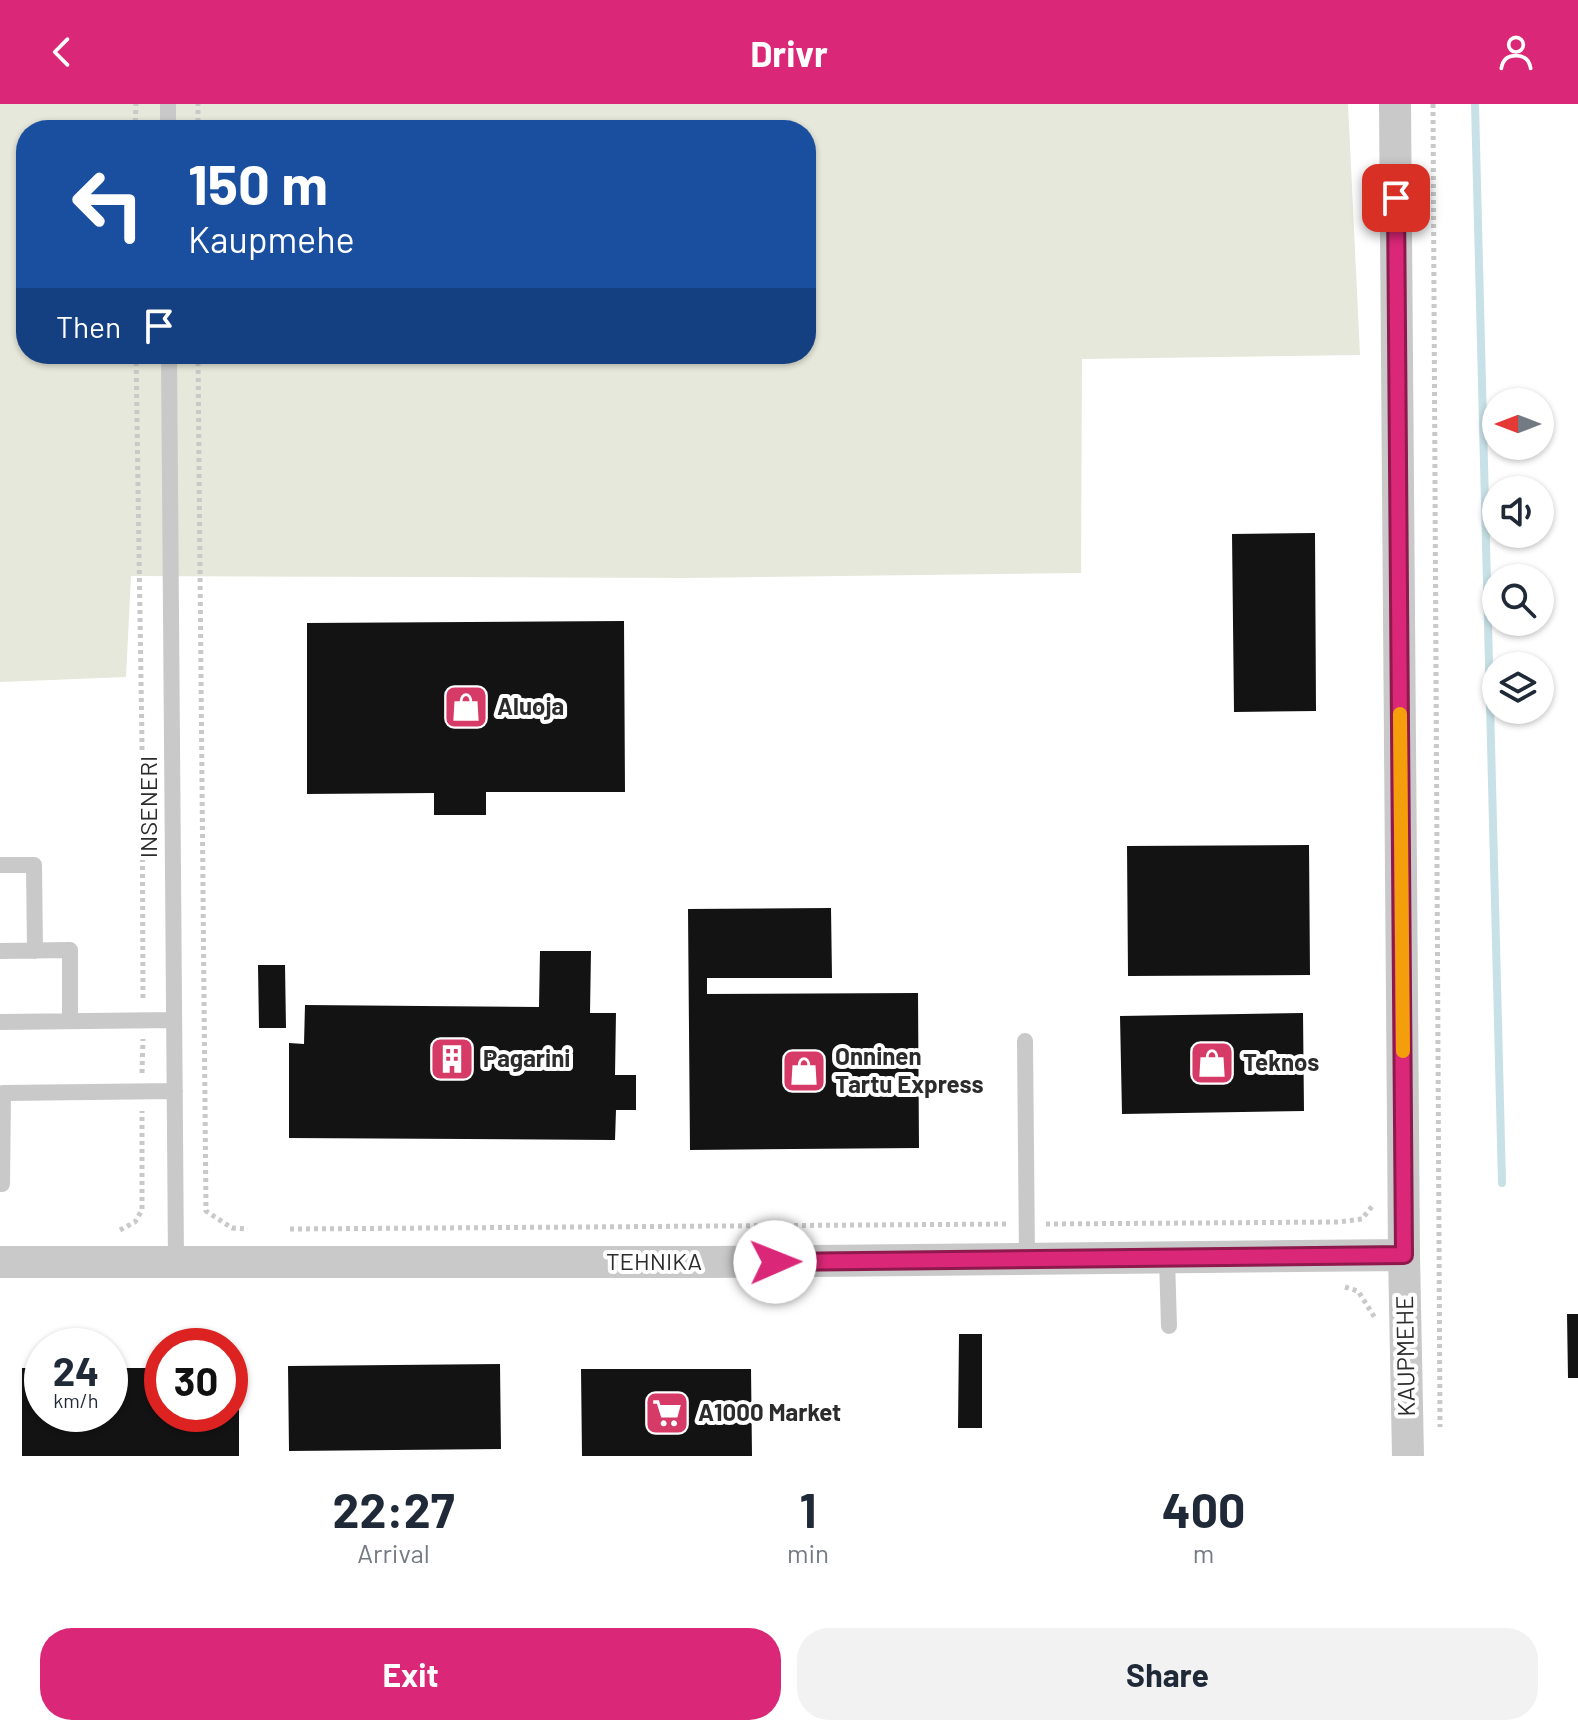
<!DOCTYPE html>
<style>
:root{--surface:#fff;--page:#f2f2f3;--text:#1f2937;--muted:#747a83;--accent:#db2777}
body{margin:0;font-family:Barlow,sans-serif;background:var(--page);color:var(--text);height:100vh;display:flex;flex-direction:column;font-size:30px;white-space:nowrap}
*{box-sizing:border-box;margin:0}
p{font-size:26px;color:var(--muted)}
.icon{flex:none;width:44px;height:44px;fill:none;stroke:currentColor;stroke-width:2;stroke-linecap:round;stroke-linejoin:round}
.map{position:relative;height:1352px;overflow:hidden}
.details{display:flex;flex-direction:column;background:var(--surface);flex:1}
.details>*{flex:none}
.guide{position:absolute;left:16px;top:16px;width:800px;height:244px;border-radius:32px;box-shadow:0 2px 6px #0004;background:#1a4fa0;color:#fff;overflow:hidden}
.needle{width:52px;rotate:270deg}
.tools{position:absolute;left:1482px;top:284px;display:grid;gap:16px}
.tools a{display:grid;place-items:center;width:72px;height:72px;border-radius:50%;background:var(--surface);box-shadow:0 2px 6px #0004;font-size:40px}
.speed{position:absolute;left:24px;top:1224px;display:flex;gap:16px;font-size:40px;font-weight:700;text-align:center}
.speed>*{display:grid;place-content:center;width:104px;height:104px;border-radius:50%;background:var(--surface);box-shadow:0 2px 6px #0004;line-height:1}
.speed small{font-size:20px;font-weight:400}
.speed .limit{border:12px solid #d22;background:#fff;color:#111}
.pin{position:absolute;display:grid;place-items:center;width:68px;height:68px;color:#fff;margin:-34px;border-radius:16px;box-shadow:0 4px 12px #0006}
.me{position:absolute;width:88px;margin:-44px;rotate:89deg;stroke-linejoin:round;filter:drop-shadow(0 0 6px #0008)}
.turn{display:flex;align-items:center;gap:28px;height:168px;padding:0 40px;font-size:36px}
.turn .icon{width:104px;height:104px;stroke-width:2.5}
.turn b{display:block;font-size:56px;line-height:68px}
.then{display:flex;align-items:center;height:76px;padding:0 40px;background:#0003;gap:16px;font-size:30px}
.eta{display:flex;justify-content:space-evenly;align-items:center;height:136px;text-align:center}
.eta b{font-size:48px;font-weight:700;line-height:56px}
.button{display:flex;gap:16px;margin-top:auto;padding:16px 40px}
.button a{flex:1;height:92px;border-radius:32px;background:var(--accent);color:#fff;font-size:32px;font-weight:700;line-height:92px;text-align:center}
.button a+a{background:var(--page);color:var(--text)}
header{display:flex;justify-content:space-between;align-items:center;height:104px;padding:0 40px;background:var(--accent);color:#fff;font-size:36px;font-weight:700}
.map>svg:first-child{display:block}
.green{fill:#e5e8da;fill-rule:evenodd}
.lines{fill:none;stroke-linecap:round;stroke-linejoin:round}
.stream{stroke:#c7e1e7;stroke-width:8}
.building{fill:#131313}
.path{stroke:#c9c9c9;stroke-width:5;stroke-dasharray:4 4;stroke-linecap:butt}
.service{stroke:#c9c9c9;stroke-width:16}
.minor{stroke:#c9c9c9;stroke-width:32}
.route-casing{stroke:#8e194d;stroke-width:20}
.route{stroke:#db2777;stroke-width:14}
.slow{stroke:#f59e0b;stroke-width:14}
.labels{text-anchor:middle;stroke-width:8;stroke-linejoin:round;paint-order:stroke}
.poi-label{font-size:24px;font-weight:bold;fill:#2c2c2c;stroke:#fff;text-anchor:start}
.street-label{font-size:24px;fill:#2c2c2c;stroke:#fff}
</style>
<header><svg class="icon" aria-label="back" viewBox="0 0 24 24"><path d="M15 5l-7 7 7 7"/></svg>Drivr<svg class="icon" aria-label="person" viewBox="0 0 24 24"><circle cx="12" cy="8" r="4"/><path d="M4 21q1-7 8-7t8 7"/></svg></header>
<div class="map">
<svg width="1578" height="1352" viewBox="0 0 1578 1352">
<rect width="100%" height="100%" fill="#fff"/>
<!-- green -->
<path class="green" d="M0 0H1348L1360 251 1082 255 1081 469 686 474 131 472 126 573 0 578ZM26 26H806V250H26Z"/>
<g class="lines">
<!-- stream -->
<path class="stream" d="M1475 0 1502 1079"/>
</g>
<!-- building -->
<path class="building" d="M1315 429 1316 607 1234 608 1232 430Z
M624 517 625 688H486V711H434V689L307 690V519Z
M1309 741 1310 871 1128 872 1127 742Z
M831 804 832 874H707V890L918 889 919 1044 690 1046 688 805Z
M540 847H591L590 909H616L615 971H636V1006H616L615 1036 289 1034V939L304 940 305 901 539 903Z
M258 861H285L286 924H259Z
M1303 909 1304 1007 1122 1010 1120 912Z
M1567 1210H1578V1274H1568Z
M959 1230H982V1324H958Z
M500 1260 501 1345 289 1347 288 1262Z
M22 1264H42V1310H110V1264H162V1310H230V1264H239V1352H22Z
M581 1265H751L752 1352H582Z"/>
<g class="lines">
<!-- path -->
<path class="path" d="M1433 0 1440 1323
M135 26 136 0
M198 26V0
M136 250 142 641 143 897
M198 250 206 1107 232 1124 248 1125
M142 969 143 935
M1046 1120 1339 1118 1362 1115 1373 1101
M290 1125 1008 1120
M120 1126 135 1118 142 1106V1007
M1345 1183 1358 1187 1375 1214"/>
<!-- service -->
<path class="service" d="M168 0V26
M169 250 176 1156
M0 761H34L35 847
M0 847 70 846V917
M0 918 174 916
M1025 937 1027 1155
M0 1080H2L3 989 175 987
M1167 1154 1169 1222"/>
<!-- minor -->
<path class="minor" d="M1395 0 1404 1151 1408 1352
M0 1158H712L1404 1151"/>
</g>
<g class="lines">
<!-- route casing -->
<g class="route-casing">
<path id="route" d="M775 1158 1404 1151 1396 94"/>
</g>
<!-- route -->
<use href="#route" class="route"/>
<!-- slow -->
<path class="slow" d="M1400 610 1403 947"/>
</g>
<!-- icons -->
<defs>
<g id="shop-square" transform="scale(2.3)"><rect x="-9" y="-9" width="18" height="18" rx="4" fill="#d63a66" stroke="#fff"/><path d="M-5-2.5h2.3a2.7 3.5 0 0 1 5.4 0H5L5.5 6h-11ZM-1.5-2.5h3a1.5 2.3 0 0 0-3 0Z" fill="#fff"/></g>
<g id="building-square" transform="scale(2.3)"><rect x="-9" y="-9" width="18" height="18" rx="4" fill="#d63a66" stroke="#fff"/><path d="M-4-6H4V6H1V3H-1V6H-4ZM-2.5-4.3h1.7v1.8h-1.7ZM.8-4.3h1.7v1.8H.8ZM-2.5-1h1.7V.8h-1.7ZM.8-1h1.7V.8H.8Z" fill="#fff"/></g>
<g id="supermarket-square" transform="scale(2.3)"><rect x="-9" y="-9" width="18" height="18" rx="4" fill="#d63a66" stroke="#fff"/><path d="M-6-5.5h2.5l.6 2H6L4.5 2H-2.5L-4.4-4H-6ZM-1.5 3.2a1.3 1.3 0 1 0 .1 0ZM3 3.2a1.3 1.3 0 1 0 .1 0Z" fill="#fff"/></g>
</defs>
<g fill-rule="evenodd">
<use href="#shop-square" x="466" y="603"/>
<use href="#building-square" x="452" y="955"/>
<use href="#shop-square" x="1212" y="959"/>
<use href="#shop-square" x="804" y="967"/>
<use href="#supermarket-square" x="667" y="1309"/>
</g>
<g class="labels">
<!-- poi labels -->
<g class="poi-label">
<text x="497" y="611">Aluoja</text>
<text x="835" y="961">Onninen<tspan x="835" dy="28">Tartu Express</tspan></text>
<text x="483" y="963">Pagarini</text>
<text x="1243" y="967">Teknos</text>
<text x="698" y="1317">A1000 Market</text>
</g>
<!-- street labels -->
<g class="street-label">
<text transform="translate(149 703) rotate(-90)" y="8">INSENERI</text>
<text x="654" y="1166">TEHNIKA</text>
<text transform="translate(1406 1252) rotate(-91)" y="8">KAUPMEHE</text>
</g>
</g>
</svg>
<div class="tools">
<a><svg class="needle" viewBox="-14 -14 28 28"><path d="M0-13l5 13h-10z" fill="#e53935"/><path d="M0 13l5-13h-10z" fill="#747a83"/></svg></a>
<a><svg class="icon" aria-label="sound" viewBox="0 0 24 24"><path d="M4 9h4l5-4v14l-5-4H4zM17 9q2 3 0 6"/></svg></a>
<a><svg class="icon" aria-label="search" viewBox="0 0 24 24"><circle cx="10" cy="10" r="6"/><path d="M15 15l6 6"/></svg></a>
<a><svg class="icon" aria-label="layers" viewBox="0 0 24 24"><path d="M12 4l9 5-9 5-9-5zM3 14l9 5 9-5"/></svg></a>
</div>
<div class="speed"><div>24<small>km/h</small></div><div class="limit">30</div></div>
<div class="pin" style="left:1396px;top:94px;background:#d93025"><svg class="icon" aria-label="arrive" viewBox="0 0 24 24"><path d="M6 21V4h12l-3 4 3 4H6"/></svg></div>
<svg class="me" style="left:775px;top:1158px" viewBox="-20 -20 40 40"><circle r="19" fill="#fff"/><path d="M0-13L10 11 0 6-10 11z" fill="#db2777"/></svg>
<div class="guide">
<div class="turn"><svg class="icon" aria-label="left" viewBox="0 0 24 24"><path d="M17 20v-9H6M10 6l-5 5 5 5"/></svg><div><b>150 m</b>Kaupmehe</div></div>
<div class="then">Then<svg class="icon" aria-label="arrive" viewBox="0 0 24 24"><path d="M6 21V4h12l-3 4 3 4H6"/></svg></div>
</div>
</div>
<section class="details">
<div class="eta">
<div><b>22:27</b><p>Arrival</p></div>
<div><b>1</b><p>min</p></div>
<div><b>400</b><p>m</p></div>
</div>
<div class="button"><a>Exit</a><a>Share</a></div>
</section>
